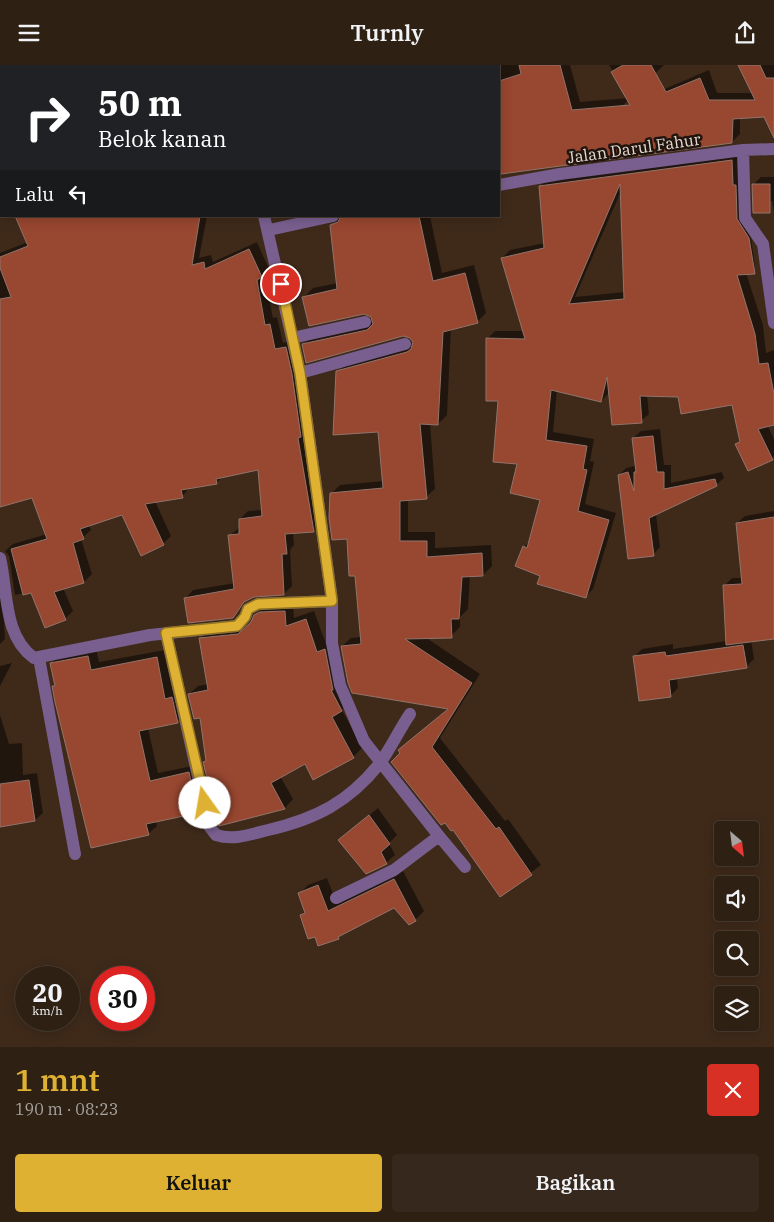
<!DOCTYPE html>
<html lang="id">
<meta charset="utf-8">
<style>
:root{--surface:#2f2014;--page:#37281d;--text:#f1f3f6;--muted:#a7a3a0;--line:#4a3e34;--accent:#deb133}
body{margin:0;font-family:"IBM Plex Serif",serif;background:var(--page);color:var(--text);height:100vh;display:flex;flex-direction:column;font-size:19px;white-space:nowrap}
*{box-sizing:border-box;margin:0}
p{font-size:16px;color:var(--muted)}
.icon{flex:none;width:28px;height:28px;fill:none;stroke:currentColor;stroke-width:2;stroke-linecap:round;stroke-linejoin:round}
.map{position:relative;height:982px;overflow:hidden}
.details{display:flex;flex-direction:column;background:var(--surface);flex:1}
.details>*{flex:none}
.top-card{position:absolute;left:0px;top:0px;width:500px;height:152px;box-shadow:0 2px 12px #0003,0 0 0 1px var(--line);background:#202124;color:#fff;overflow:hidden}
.needle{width:32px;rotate:152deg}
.buttons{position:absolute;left:714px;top:756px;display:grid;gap:10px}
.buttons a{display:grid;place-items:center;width:45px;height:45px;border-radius:5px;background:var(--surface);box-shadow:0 2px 12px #0003,0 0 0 1px var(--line);font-size:25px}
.speed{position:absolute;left:15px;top:901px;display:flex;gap:10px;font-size:25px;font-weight:700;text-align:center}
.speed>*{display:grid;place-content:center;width:65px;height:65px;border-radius:50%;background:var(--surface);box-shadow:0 2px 12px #0003,0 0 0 1px var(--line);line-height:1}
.speed small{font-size:12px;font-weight:400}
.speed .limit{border:8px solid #d22;background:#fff;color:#111}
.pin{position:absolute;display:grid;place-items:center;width:42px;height:42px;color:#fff;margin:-21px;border:2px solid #fff;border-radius:50%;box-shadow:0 1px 5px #0007}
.me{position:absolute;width:55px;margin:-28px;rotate:347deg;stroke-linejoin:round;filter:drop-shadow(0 0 4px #0008)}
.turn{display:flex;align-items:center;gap:18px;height:105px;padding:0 15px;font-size:22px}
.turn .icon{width:65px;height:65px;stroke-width:2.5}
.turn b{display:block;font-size:35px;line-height:42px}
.then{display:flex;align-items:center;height:48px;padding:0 15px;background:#0003;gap:10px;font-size:19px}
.round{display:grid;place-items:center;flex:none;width:52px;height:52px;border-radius:5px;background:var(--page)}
.headline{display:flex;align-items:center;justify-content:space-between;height:85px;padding:0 15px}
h1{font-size:30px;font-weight:600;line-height:38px;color:var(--accent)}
.action{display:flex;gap:10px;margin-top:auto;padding:10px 15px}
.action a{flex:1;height:58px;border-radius:5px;background:var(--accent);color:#111;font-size:20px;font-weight:600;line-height:58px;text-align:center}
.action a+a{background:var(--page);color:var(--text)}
header{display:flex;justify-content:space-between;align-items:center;height:65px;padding:0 15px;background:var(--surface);font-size:22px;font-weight:600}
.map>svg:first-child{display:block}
.shadow{fill:#0007;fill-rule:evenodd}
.building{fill:#984730;stroke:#92746b;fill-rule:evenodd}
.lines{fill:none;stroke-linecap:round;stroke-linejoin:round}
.street{stroke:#795f8f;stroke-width:12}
.route-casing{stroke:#907321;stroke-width:12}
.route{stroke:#deb133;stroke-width:9}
.labels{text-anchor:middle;stroke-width:5;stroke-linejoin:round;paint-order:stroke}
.street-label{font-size:16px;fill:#e6d8ce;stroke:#1f150e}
</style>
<header><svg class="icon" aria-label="menu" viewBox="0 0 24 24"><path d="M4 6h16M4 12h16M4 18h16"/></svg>Turnly<svg class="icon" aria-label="share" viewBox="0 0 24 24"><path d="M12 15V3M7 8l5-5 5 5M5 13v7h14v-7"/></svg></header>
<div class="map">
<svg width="774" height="982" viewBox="0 0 774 982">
<rect width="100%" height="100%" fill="#3f2a1a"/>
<!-- shadow -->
<path class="shadow" d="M35 0H162V1H32Z
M319 0H570L580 37 628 33 609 0H664L620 43 709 5 717 28H753L739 0H774V51L740 53V69L732 77 502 107 499 87V1Z
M0 57H1V94H0Z
M739 88 755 201 746 208 763 260 766 288 774 285V359L768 361 774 374V391L772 394 737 379 741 375 733 338 679 331 647 330 649 349 641 356 610 327 601 336 557 325 553 367 594 374 590 396 594 397 585 439 616 448 593 524 585 532 541 510 524 482 531 475 542 434 519 398 499 335 487 274 495 266H524L502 193 510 185 545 178 540 121 548 114ZM622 124 625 227 575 232Z
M761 112H774V146L772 136 754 138 753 120Z
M17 151H207L199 193 211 190 213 197 257 177 269 204 264 208 273 253 277 252 283 278 293 275 321 458 313 466 293 467 294 480 290 485 292 521 284 529 254 531 247 534 232 552 186 533 193 525 235 518 230 470 240 462V454L248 446 262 445 259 404 224 411 216 418 189 423 182 432 155 436 171 471 163 479 123 449 89 460 91 465 81 474 92 509 84 517 63 523 73 546 65 554 32 526 15 530 9 491 5 486 13 479 47 469 33 432 0 441V188L28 177Z
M430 151 442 208 474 200 486 248 477 257 451 263 447 350 438 359 430 358 435 424 426 432 408 434V467H435V483L491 480 492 501 483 510H470L468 544 460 552V562L451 571 425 572 480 609 440 673 505 756 508 754 541 800 501 830 400 685 449 642 342 581 351 573 362 572 356 509 348 473 331 429 340 420 384 416 379 366 338 307 347 298 414 279V277L411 272 403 270 303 280 312 271 374 257 372 251 304 232 313 223 338 218 331 161 341 151Z
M660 364 664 400H671V418L722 407 724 413 716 420 656 449 660 482 653 490 619 410 626 403 635 401 633 373 641 366Z
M774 446V573L751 575 754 594 746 602 677 612 678 623 671 630 634 592 642 584 673 579V584L727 576 724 521 732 513H742L737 458 745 451Z
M0 491 5 574 0 579Z
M293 538 294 553 314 546 326 579 333 576 350 636 342 645 362 683 353 692 305 697 280 711 293 734 285 743 220 759 204 697 207 694 201 651 189 629 198 621 208 619 201 573 209 565 248 561 265 541Z
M96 583 99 597 165 585 186 648 177 657 148 663 158 708 197 700 206 738 197 747 156 756 157 761 148 769 54 622 56 620 51 599 60 590Z
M12 598 0 621V601Z
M0 650 9 679 22 678 23 710 37 708 43 748 35 755 0 761Z
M378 743 397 770 389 778 395 790 386 798 340 775Z
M403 806 424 846 415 855 395 841 343 868 338 873 316 871 301 850 306 845 300 828 308 820 327 813 337 839Z"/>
<!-- building -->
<path class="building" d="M519 0H560L572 45 630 40 611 7 623 0H651L666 27 700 13 709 35H755L738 0H760L766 13H774V73L764 52 733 54 732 78 501 109 499 95V16L521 9Z
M732 95 733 120H736L737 154 749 173 755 209 737 210 755 269 759 299 768 298 774 329V360L758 364 773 395 748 406 735 379 740 377 732 340 681 349 678 332 640 331 642 358 612 360 607 312 601 337 551 325 546 375 587 381 583 404 587 405 578 446 609 455 586 533 537 519 540 511 515 501 523 481 527 483 540 435 510 428 517 399 493 397 498 336H486V273L525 274 501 193 544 183 539 121ZM620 119 624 234 569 239Z
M752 119H770V148H753Z
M15 151H200L192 200 204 197 205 204 249 184 262 212 257 215 265 260 270 259 275 284 286 282 292 309 301 372 298 373 314 467 285 469 287 489H282L284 530 254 532 244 537 233 553 188 558 184 533 234 524 228 470 239 469V454L262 451 258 405 216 414 217 419 181 425 183 433 145 439 164 480 141 491 122 450 80 464 84 474 73 478 84 518 54 527 66 555 45 563 31 528 23 530 11 484 47 474 32 433 0 442V234L11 232 0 203V192L28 181Z
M341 151H419L433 216 465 208 478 258 443 267 438 360 420 359 427 434 400 436V476H427V492L482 488 483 511 462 512 459 554H451L452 573 405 574 472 618 432 682 496 764 499 762 532 810 500 832 453 765 451 766 445 758 441 760 391 697 400 688 398 685 448 644 352 628 348 618 341 581 361 579 355 511H349L347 474 332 475 329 453 330 428 383 423 378 367 333 370 336 306 407 287 411 284 413 277 410 273 403 271 306 298 302 279 367 265 373 259 371 252 364 249 309 261 302 232 337 224 330 160 338 157Z
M653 371 657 407H664V424L715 414 717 421 649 453 654 491 628 494 618 410 628 407 634 426V407H636L632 373Z
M774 452V574L726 580 723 520 742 519 736 458Z
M285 546 286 561 306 554 317 587 325 584 333 625H331L342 646 332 652 354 693 313 715 305 699 271 718 285 744 219 761 203 697 206 696 200 653 194 654 188 629 208 625 199 573 238 569 251 557 254 550 260 547Z
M743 580 747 603 669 615 671 632 639 636 633 591 665 587 666 591Z
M88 591 91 605 157 592 165 634 172 632 178 658 139 666 150 716 189 707 198 748 146 759 149 770 91 783 55 637 52 621H55L50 598Z
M29 715 35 756 0 762V719Z
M369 750 390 779 381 787 387 799 366 809 338 775Z
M394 814 416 856 409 860 394 843 338 872 339 874 318 881 315 872 308 874 300 850 305 848 298 828 318 820 328 846Z"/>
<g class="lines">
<!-- street -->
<path class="street" d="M185 0V1
M241 1 244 0
M743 85 745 153 763 179 774 258
M0 104 1 103
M499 120 560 109 743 85 774 84
M264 151 300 308 332 535V578L340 620 364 676 439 771 394 805 336 833
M269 165 333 151
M292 273 365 257
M300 308 405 279
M0 493C8 526 3 571 34 593L150 570 237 561 245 552 248 544 258 539 332 536
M166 568 209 761 216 770C234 776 251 769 268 765 316 754 349 737 380 698 391 683 399 665 410 649
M39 593 75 789
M439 771 465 802"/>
</g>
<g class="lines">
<!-- route casing -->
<g class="route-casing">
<path id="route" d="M205 738 166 568 237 561 245 552 248 544 258 539 332 536 300 308 281 219"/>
</g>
<!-- route -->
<use href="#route" class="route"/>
</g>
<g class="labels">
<!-- street labels -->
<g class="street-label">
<text transform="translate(634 83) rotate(-8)" y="6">Jalan Darul Fahur</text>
</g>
</g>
</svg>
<div class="buttons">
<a><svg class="needle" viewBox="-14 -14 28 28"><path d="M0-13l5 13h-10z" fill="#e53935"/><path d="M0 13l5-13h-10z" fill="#a7a3a0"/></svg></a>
<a><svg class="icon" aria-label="sound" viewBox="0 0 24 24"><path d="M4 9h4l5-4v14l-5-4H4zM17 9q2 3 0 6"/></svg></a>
<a><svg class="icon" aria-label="search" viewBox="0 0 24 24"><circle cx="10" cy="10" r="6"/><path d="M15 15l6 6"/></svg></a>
<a><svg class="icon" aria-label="layers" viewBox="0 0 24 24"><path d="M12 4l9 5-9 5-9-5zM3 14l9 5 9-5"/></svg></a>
</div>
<div class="speed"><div>20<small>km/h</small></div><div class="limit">30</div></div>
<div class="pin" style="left:281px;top:219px;background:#d93025"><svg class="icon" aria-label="arrive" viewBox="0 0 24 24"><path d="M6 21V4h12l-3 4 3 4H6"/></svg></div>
<svg class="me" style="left:205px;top:738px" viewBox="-20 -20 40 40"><circle r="19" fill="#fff"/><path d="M0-13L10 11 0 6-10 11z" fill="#deb133"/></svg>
<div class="top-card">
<div class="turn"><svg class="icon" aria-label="right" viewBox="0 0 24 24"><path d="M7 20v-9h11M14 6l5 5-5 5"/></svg><div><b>50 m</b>Belok kanan</div></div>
<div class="then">Lalu<svg class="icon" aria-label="left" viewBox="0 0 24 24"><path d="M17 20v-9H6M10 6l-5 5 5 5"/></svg></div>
</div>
</div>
<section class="details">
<div class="headline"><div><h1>1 mnt</h1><p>190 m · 08:23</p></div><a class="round" style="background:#d93025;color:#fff"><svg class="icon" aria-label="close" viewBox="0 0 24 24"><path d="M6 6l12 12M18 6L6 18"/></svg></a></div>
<div class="action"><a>Keluar</a><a>Bagikan</a></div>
</section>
